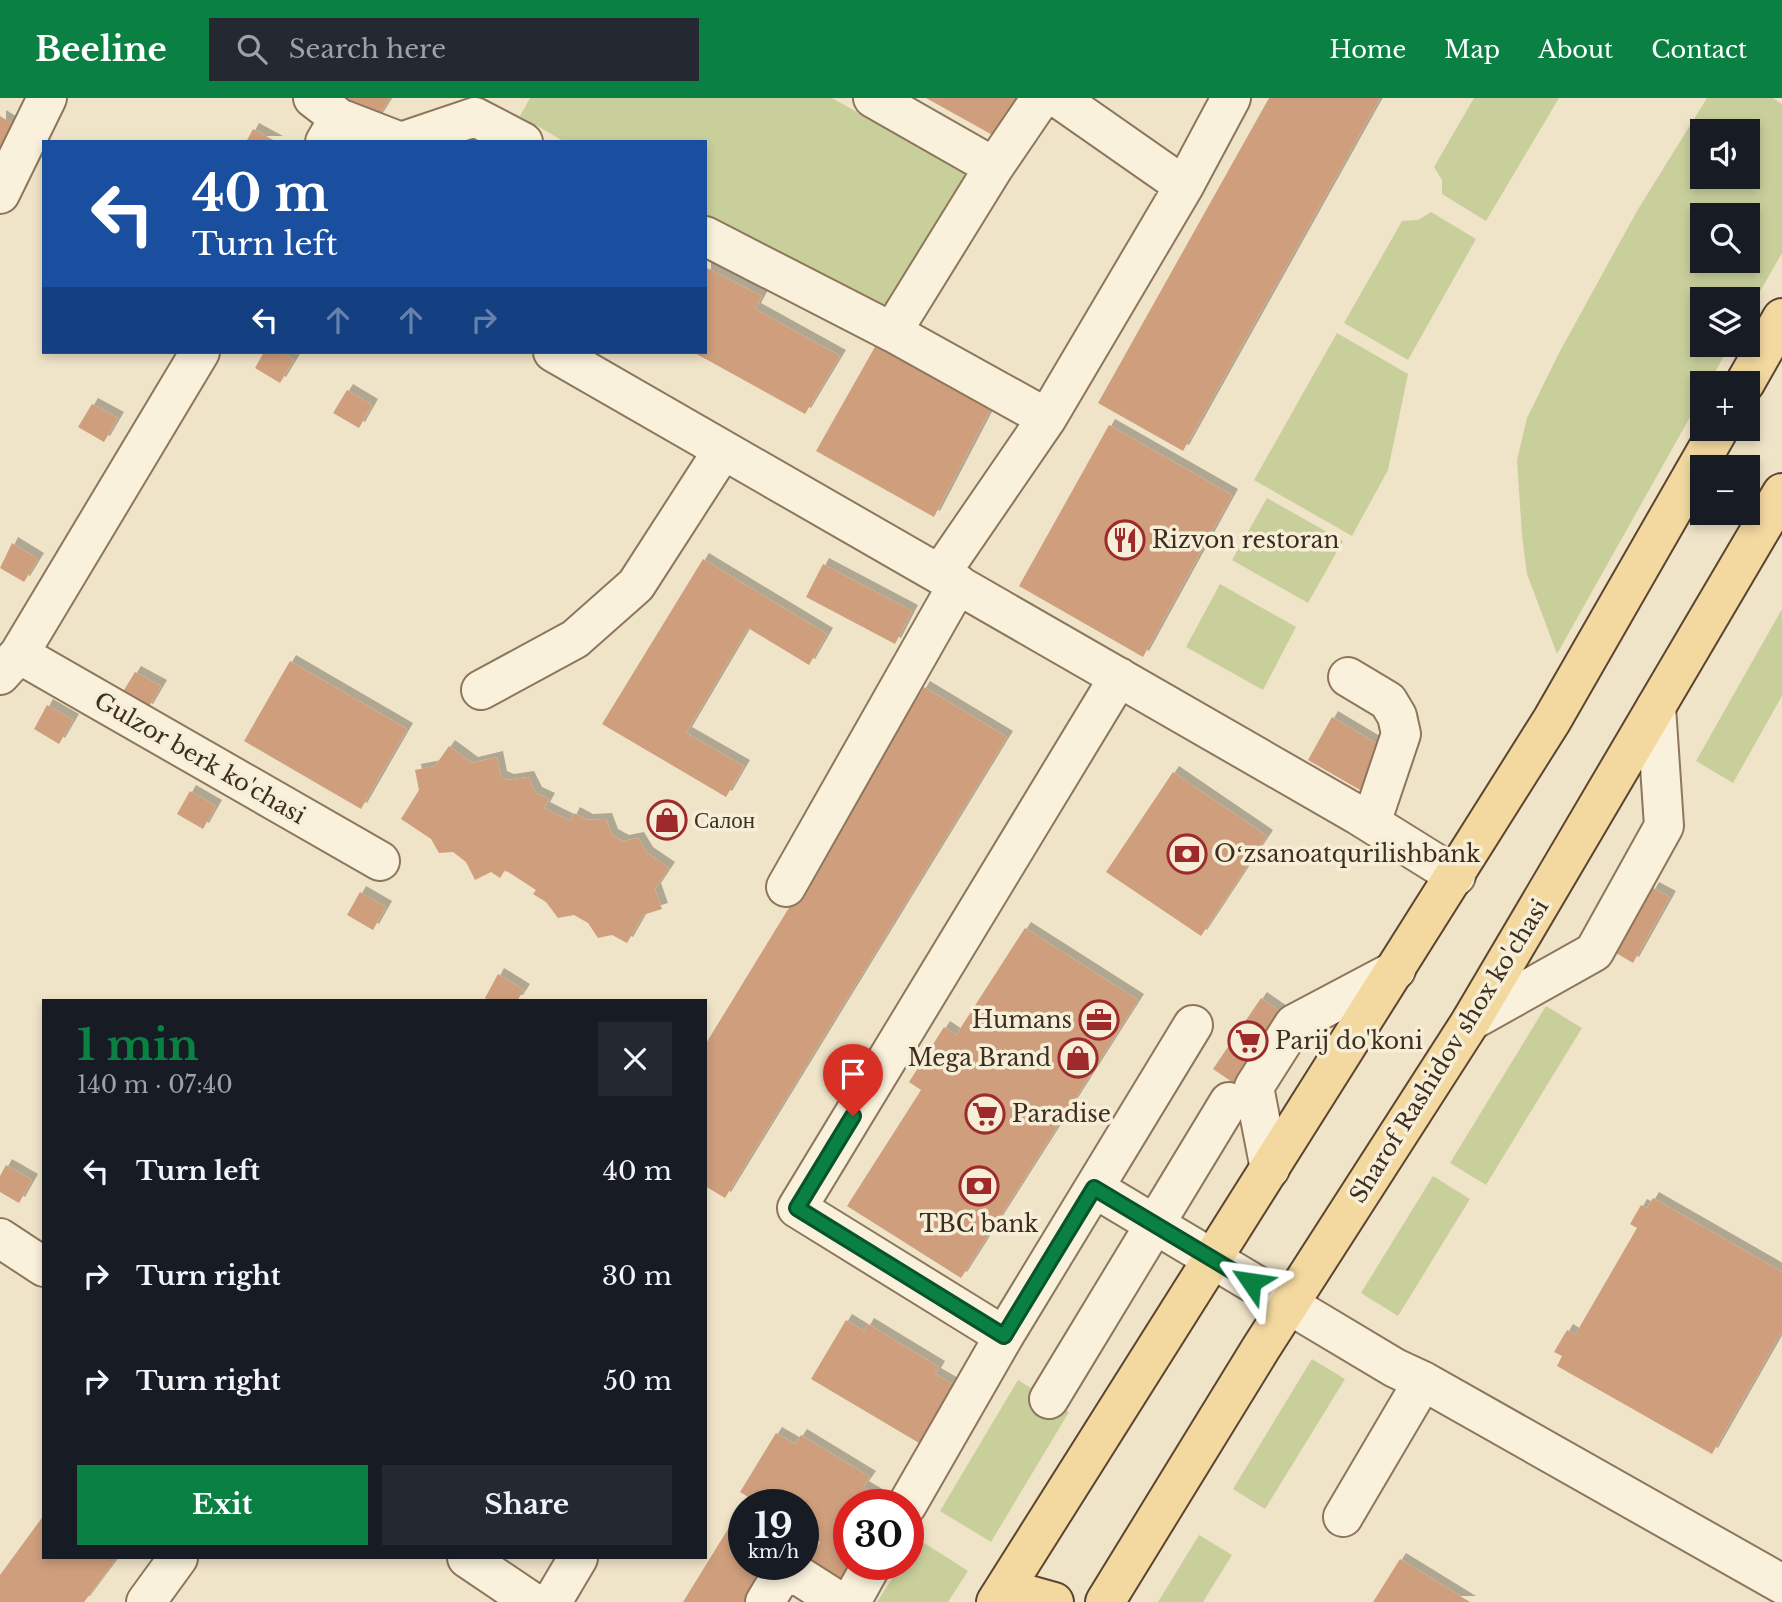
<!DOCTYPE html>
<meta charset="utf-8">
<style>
:root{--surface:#171b24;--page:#242831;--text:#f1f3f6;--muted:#9ea1a6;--accent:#0b8043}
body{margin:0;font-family:"Libre Baskerville",serif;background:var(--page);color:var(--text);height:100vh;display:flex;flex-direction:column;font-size:26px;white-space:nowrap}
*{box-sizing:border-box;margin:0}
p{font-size:23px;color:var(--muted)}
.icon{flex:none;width:38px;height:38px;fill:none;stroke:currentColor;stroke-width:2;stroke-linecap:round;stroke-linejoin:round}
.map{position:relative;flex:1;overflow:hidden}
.panel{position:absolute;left:42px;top:901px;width:665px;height:560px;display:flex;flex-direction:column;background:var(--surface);border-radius:0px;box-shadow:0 4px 10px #0003}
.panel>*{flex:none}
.hud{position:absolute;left:42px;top:42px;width:665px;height:214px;border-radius:0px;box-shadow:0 4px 10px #0003;background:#1a4fa0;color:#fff;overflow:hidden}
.controls{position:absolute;left:1690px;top:21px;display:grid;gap:14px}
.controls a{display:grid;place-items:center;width:70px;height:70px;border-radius:0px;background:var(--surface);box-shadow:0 4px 10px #0003;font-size:35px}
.speed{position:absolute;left:728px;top:1391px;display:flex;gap:14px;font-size:35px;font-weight:700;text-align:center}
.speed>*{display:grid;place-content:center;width:91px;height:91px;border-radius:50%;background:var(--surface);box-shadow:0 4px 10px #0003;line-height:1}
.speed small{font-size:18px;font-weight:400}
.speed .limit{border:10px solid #d22;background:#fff;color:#111}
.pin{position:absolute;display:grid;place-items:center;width:60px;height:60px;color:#fff;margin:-72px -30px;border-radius:50% 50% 50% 0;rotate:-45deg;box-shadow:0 0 7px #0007}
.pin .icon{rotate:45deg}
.me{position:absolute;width:77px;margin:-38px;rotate:302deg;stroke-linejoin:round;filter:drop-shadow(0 0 5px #0008)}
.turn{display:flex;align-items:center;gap:24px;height:147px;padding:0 35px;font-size:32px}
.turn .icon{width:91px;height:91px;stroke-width:2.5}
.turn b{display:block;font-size:49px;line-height:60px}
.lanes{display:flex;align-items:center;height:66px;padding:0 35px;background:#0003;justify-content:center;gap:35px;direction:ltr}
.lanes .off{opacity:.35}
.round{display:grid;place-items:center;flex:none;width:74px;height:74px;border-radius:0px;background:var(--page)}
.headline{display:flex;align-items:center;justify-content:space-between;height:119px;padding:0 35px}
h1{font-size:42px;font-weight:800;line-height:52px;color:var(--accent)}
.action{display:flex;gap:14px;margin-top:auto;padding:14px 35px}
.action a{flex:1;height:80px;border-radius:0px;background:var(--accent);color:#fff;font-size:28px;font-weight:800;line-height:80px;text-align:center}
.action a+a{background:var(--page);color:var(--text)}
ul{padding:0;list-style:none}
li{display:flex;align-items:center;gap:21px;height:105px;padding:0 35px}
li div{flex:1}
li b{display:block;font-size:26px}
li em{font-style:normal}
header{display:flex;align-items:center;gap:42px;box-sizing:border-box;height:98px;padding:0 35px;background:var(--accent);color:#fff}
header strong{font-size:33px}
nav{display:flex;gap:38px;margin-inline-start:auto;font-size:24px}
.search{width:490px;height:63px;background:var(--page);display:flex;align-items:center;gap:18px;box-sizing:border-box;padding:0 24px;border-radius:0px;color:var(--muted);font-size:26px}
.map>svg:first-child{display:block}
.green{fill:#c9cf9b;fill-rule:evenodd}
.building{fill:#cf9f7d;filter:url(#shadow)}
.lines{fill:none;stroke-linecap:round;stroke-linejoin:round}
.minor-casing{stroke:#8d765c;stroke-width:42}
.major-casing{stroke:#5b4430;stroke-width:42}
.minor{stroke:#faf1dc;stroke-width:38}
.major{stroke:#f3d9a0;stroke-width:38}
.route-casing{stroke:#07532c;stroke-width:18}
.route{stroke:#0b8043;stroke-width:12}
.labels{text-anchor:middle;stroke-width:7;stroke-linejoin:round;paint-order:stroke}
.poi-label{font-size:23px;fill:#3d2e20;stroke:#f7eed8;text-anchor:start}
.street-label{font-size:23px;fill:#3d2e20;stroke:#f7eed8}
</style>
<header>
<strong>Beeline</strong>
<div class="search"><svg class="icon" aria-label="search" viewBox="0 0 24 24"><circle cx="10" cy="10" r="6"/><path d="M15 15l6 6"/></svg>Search here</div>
<nav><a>Home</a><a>Map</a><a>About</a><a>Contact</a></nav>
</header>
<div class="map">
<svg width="1782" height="1504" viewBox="0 0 1782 1504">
<defs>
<filter id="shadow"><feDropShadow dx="6" dy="-6" stdDeviation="0" flood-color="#0004"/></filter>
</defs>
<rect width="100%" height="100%" fill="#f0e4c8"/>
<!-- green -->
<path class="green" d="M530 0H832L968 76 885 224 705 123V44H565L520 18Z
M1474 0H1559L1486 123 1442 96V82L1434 69Z
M1707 0H1773L1782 6V155L1748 215V201H1703V247H1730L1709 285H1703V296L1557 556 1527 476 1522 438 1517 362 1527 320 1559 255 1637 113ZM1703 33H1748V79H1703ZM1703 117H1748V163H1703Z
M1431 114 1476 141 1408 262 1344 225 1402 123 1418 122Z
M1337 235 1408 276 1388 372 1352 438 1254 382Z
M1267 400 1343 443 1308 505 1232 462Z
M1220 486 1296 529 1263 592 1186 549Z
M1782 511V598L1733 685 1696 663Z
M1546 908 1582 930 1486 1087 1450 1065Z
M1433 1078 1470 1101 1398 1218 1361 1195Z
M1312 1261 1345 1281 1265 1411 1233 1391Z
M1018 1282 1069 1314 991 1444 940 1413Z
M1199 1437 1232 1457 1203 1504H1158Z
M918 1441 968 1473 948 1504H877L901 1467 908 1466V1456Z"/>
<!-- building -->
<path class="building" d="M332 0H390L375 24Z
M926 0H1029L1005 44Z
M1269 0H1380L1183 353 1098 305Z
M0 18 23 32 10 55 0 49Z
M253 31 277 44H246Z
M705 169 762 198 755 211 840 258 805 316 693 254H705Z
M876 247 990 312 934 419 816 353Z
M264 254H280L294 262 280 285 255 270Z
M347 292 372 307 359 330 333 315Z
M92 306 118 320 104 344 78 329Z
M1109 327 1232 397 1143 559 1019 488Z
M12 445 38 461 24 484 0 470Z
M703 461 827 536 809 567 748 530 686 635 744 668 726 699 602 626Z
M823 466 912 513 895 546 806 499Z
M290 563 407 631 361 711 244 643Z
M135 574 161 588 147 612 121 597Z
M924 589 1007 639 725 1100 705 1088V947Z
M47 607 73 622 59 646 34 631Z
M1332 619 1384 650 1360 692 1308 662Z
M449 648 472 665 497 659 501 679 508 682 528 679 536 695 549 701 544 710 570 723 574 715 587 722 606 721 612 737 623 743 638 740 647 755 669 770 655 791 662 811 643 817 627 845 612 837 598 840 588 825 574 817 558 820 546 804 533 796 536 792 505 772 500 780 491 774 475 782 466 764 453 754 439 755 431 741 401 721 419 692 415 672 435 668Z
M1173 674 1267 738 1201 838 1106 774Z
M190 693 216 708 203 731 177 716Z
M1653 790 1670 799 1633 865 1616 855Z
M360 794 386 809 373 832 347 817Z
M1025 830 1138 902 961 1180 847 1108 921 992 909 984 944 929 956 937Z
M498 876 524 892 517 903H490L485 900Z
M1261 900 1284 916 1235 986 1213 971Z
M6 1067 32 1082 19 1105 0 1094V1078Z
M1653 1100 1782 1174V1233L1712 1356 1557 1268 1562 1258 1554 1254 1567 1232 1575 1237 1637 1130 1630 1126 1641 1107 1647 1110Z
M846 1222 864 1233 868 1226 939 1269 935 1276 954 1287 919 1345 811 1281Z
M776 1335 795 1346 801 1337 870 1379 863 1389 883 1401 880 1407H849L847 1460 849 1466H859L849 1489 809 1465 820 1444 803 1433V1407H761L740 1394Z
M741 1410 744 1412V1466H770L747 1504H683Z
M44 1417V1460H117L84 1504H0V1477Z
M1400 1461 1470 1504H1373Z"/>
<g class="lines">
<!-- minor casing -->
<g class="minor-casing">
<path id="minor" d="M313 0 339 20 325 44
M873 0 994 69 892 234
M339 20 401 44 475 19 523 44
M994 69 1041 0
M1184 88 1231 0
M0 96 47 0
M705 138 892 234 1047 320 940 476
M553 254 1358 717 1456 778
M1047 320 1184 88 1058 0
M19 556 380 763
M0 577 19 556 200 254
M1348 579 1388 603 1397 618 1401 636 1371 725
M481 592 575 541 636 487 723 352
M786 789 958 486
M1471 923 1594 854 1664 728 1656 609
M1270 1071 1254 989 1294 926 1396 872
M1094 1090 1395 1270 1423 1283 1782 1486
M0 1140 44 1169
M1004 1238 1193 927
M1049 1301 1229 1004
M907 1407 1004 1238 797 1110 1119 579
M1343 1419 1423 1283
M467 1460 532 1504
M146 1504 178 1460
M552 1504 578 1460
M765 1504C773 1492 779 1474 796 1476L840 1504
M851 1504 872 1466"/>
</g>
<!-- major casing -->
<g class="major-casing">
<path id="major" d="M1745 285 1782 220
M996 1504 1552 622 1719 331
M1014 1504 1029 1497 1054 1504
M1105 1504 1261 1250 1471 923 1782 395"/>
</g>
<!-- minor -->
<use href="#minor" class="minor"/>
<!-- major -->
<use href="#major" class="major"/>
</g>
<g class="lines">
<!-- route casing -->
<g class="route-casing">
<path id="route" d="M853 1018 797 1110 1004 1238 1094 1090 1251 1184"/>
</g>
<!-- route -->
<use href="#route" class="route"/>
</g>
<!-- icons -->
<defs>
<g id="restaurant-ring" transform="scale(2.0125)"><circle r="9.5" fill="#f7eed8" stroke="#9e2a2b" stroke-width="1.5"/><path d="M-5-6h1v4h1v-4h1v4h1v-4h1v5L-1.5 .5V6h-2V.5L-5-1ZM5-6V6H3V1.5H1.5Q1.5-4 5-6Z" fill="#9e2a2b"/></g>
<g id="shop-ring" transform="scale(2.0125)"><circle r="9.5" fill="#f7eed8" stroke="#9e2a2b" stroke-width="1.5"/><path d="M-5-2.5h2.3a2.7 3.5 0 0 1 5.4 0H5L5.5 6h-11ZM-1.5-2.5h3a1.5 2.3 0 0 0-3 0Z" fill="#9e2a2b"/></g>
<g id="bank-ring" transform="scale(2.0125)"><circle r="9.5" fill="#f7eed8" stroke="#9e2a2b" stroke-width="1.5"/><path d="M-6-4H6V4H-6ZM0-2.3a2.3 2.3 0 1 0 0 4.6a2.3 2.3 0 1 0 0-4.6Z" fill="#9e2a2b"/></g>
<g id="office-ring" transform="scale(2.0125)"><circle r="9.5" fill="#f7eed8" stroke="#9e2a2b" stroke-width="1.5"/><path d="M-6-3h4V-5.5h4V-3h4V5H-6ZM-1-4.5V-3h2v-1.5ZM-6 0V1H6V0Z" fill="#9e2a2b"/></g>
<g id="supermarket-ring" transform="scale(2.0125)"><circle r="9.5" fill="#f7eed8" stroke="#9e2a2b" stroke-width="1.5"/><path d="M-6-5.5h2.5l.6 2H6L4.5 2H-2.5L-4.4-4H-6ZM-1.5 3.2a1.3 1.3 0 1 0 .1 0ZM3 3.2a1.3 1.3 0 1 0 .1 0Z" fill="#9e2a2b"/></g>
</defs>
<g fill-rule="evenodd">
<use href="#restaurant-ring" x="1125" y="442"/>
<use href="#shop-ring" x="667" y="722"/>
<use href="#bank-ring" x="1187" y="756"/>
<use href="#office-ring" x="1099" y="922"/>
<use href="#supermarket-ring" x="1248" y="943"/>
<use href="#shop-ring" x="1078" y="960"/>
<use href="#supermarket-ring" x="985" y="1016"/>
<use href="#bank-ring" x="979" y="1088"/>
</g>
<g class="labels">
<!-- poi labels -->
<g class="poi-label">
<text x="1152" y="450">Rizvon restoran</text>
<text x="694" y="730">Салон</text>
<text x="1214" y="764">Oʻzsanoatqurilishbank</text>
<text x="1072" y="930" text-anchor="end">Humans</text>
<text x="1275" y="951">Parij do'koni</text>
<text x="1051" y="968" text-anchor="end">Mega Brand</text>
<text x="1012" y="1024">Paradise</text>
<text x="979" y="1134" text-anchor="middle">TBC bank</text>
</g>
<!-- street labels -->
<g class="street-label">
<text transform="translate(200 660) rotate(30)" y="8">Gulzor berk ko'chasi</text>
<text transform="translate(1449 953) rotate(-58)" y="8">Sharof Rashidov shox ko'chasi</text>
</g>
</g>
</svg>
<div class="controls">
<a><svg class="icon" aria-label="sound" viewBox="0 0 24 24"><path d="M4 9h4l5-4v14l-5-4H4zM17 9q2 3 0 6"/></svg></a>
<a><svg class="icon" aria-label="search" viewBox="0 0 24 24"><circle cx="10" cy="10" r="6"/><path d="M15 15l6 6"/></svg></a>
<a><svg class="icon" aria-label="layers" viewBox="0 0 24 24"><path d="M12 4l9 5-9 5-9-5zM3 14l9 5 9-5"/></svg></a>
<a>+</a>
<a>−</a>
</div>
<div class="speed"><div>19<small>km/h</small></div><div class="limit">30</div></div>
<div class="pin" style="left:853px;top:1018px;background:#d93025"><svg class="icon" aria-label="arrive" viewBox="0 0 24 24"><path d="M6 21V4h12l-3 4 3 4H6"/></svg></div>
<svg class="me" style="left:1251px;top:1184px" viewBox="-20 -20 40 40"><path d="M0-17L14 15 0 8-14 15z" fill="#0b8043" stroke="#fff" stroke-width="4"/></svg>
<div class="hud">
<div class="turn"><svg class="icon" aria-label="left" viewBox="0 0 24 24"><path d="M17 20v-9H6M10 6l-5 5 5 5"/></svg><div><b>40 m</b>Turn left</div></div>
<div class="lanes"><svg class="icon" aria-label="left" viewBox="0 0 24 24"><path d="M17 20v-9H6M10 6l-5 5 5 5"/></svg><svg class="icon off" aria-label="ahead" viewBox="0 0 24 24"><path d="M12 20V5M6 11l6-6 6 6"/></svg><svg class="icon off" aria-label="ahead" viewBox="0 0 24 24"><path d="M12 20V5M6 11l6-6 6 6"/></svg><svg class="icon off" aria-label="right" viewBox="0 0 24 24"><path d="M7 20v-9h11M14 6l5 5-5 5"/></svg></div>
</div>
<section class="panel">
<div class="headline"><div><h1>1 min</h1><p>140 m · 07:40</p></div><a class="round"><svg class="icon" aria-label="close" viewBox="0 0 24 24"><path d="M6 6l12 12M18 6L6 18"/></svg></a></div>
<ul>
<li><svg class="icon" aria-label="left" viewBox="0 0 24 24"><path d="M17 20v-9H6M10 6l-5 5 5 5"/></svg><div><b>Turn left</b></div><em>40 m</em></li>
<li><svg class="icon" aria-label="right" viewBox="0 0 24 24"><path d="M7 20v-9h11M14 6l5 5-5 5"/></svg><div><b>Turn right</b></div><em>30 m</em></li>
<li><svg class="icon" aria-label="right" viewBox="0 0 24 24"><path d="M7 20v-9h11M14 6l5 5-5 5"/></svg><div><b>Turn right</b></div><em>50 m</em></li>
</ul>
<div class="action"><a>Exit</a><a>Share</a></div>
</section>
</div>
